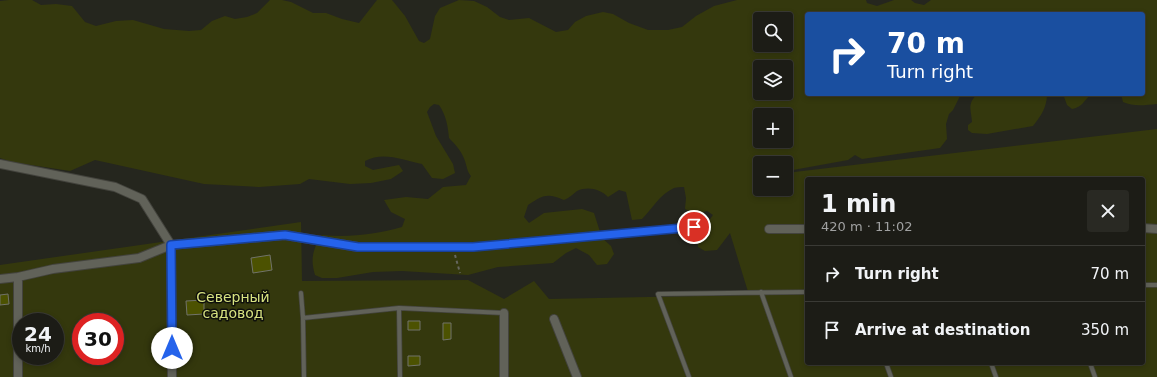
<!DOCTYPE html>
<meta charset="utf-8">
<style>
:root{--surface:#1c1c16;--page:#292923;--text:#f1f3f6;--muted:#a0a1a1;--line:#3a3a35}
body{margin:0;font-family:"DejaVu Sans",sans-serif;background:var(--page);color:var(--text);height:100vh;display:flex;flex-direction:column;font-size:15px;white-space:nowrap}
*{box-sizing:border-box;margin:0}
p{font-size:13px;color:var(--muted)}
.icon{flex:none;width:22px;height:22px;fill:none;stroke:currentColor;stroke-width:2;stroke-linecap:round;stroke-linejoin:round}
.map{position:relative;flex:1;overflow:hidden}
.sheet{position:absolute;left:805px;top:177px;width:340px;height:188px;display:flex;flex-direction:column;background:var(--surface);border-radius:4px;box-shadow:0 2px 6px #0003,0 0 0 1px var(--line)}
.sheet>*{flex:none}
.banner{position:absolute;left:805px;top:12px;width:340px;height:84px;border-radius:4px;box-shadow:0 2px 6px #0003,0 0 0 1px var(--line);background:#1a4fa0;color:#fff;overflow:hidden}
.tools{position:absolute;left:753px;top:12px;display:grid;gap:8px}
.tools a{display:grid;place-items:center;width:40px;height:40px;border-radius:4px;background:var(--surface);box-shadow:0 2px 6px #0003,0 0 0 1px var(--line);font-size:20px}
.speed{position:absolute;left:12px;top:313px;display:flex;gap:8px;font-size:20px;font-weight:700;text-align:center}
.speed>*{display:grid;place-content:center;width:52px;height:52px;border-radius:50%;background:var(--surface);box-shadow:0 2px 6px #0003,0 0 0 1px var(--line);line-height:1}
.speed small{font-size:10px;font-weight:400}
.speed .limit{border:6px solid #d22;background:#fff;color:#111}
.pin{position:absolute;display:grid;place-items:center;width:34px;height:34px;color:#fff;margin:-17px;border:2px solid #fff;border-radius:50%;box-shadow:0 1px 4px #0007}
.me{position:absolute;width:44px;margin:-22px;rotate:0deg;stroke-linejoin:round;filter:drop-shadow(0 0 3px #0008)}
.turn{display:flex;align-items:center;gap:14px;height:84px;padding:0 16px;font-size:18px}
.turn .icon{width:52px;height:52px;stroke-width:2.5}
.turn b{display:block;font-size:28px;line-height:34px}
.round{display:grid;place-items:center;flex:none;width:42px;height:42px;border-radius:4px;background:var(--page)}
.summary{display:flex;align-items:center;justify-content:space-between;height:68px;padding:0 16px}
h1{font-size:24px;font-weight:800;line-height:30px}
ul{padding:0;list-style:none}
li{display:flex;align-items:center;gap:12px;height:56px;padding:0 16px;border-top:1px solid var(--line)}
li div{flex:1}
li b{display:block;font-size:15px}
li em{font-style:normal}
.map>svg:first-child{display:block}
.green{fill:#34380d;fill-rule:evenodd}
.building{fill:#4c5201;stroke:#71736a}
.lines{fill:none;stroke-linecap:round;stroke-linejoin:round}
.service-casing{stroke:#43433d;stroke-width:5.5}
.minor-casing{stroke:#43433d;stroke-width:10}
.path{stroke:#666760;stroke-width:2;stroke-dasharray:3 3;stroke-linecap:butt}
.service{stroke:#616259;stroke-width:4}
.minor{stroke:#616259;stroke-width:8}
.route-casing{stroke:#184099;stroke-width:10}
.route{stroke:#2563eb;stroke-width:7}
.labels{text-anchor:middle;stroke-width:3;stroke-linejoin:round;paint-order:stroke}
.park-label{font-size:14px;fill:#d7e280;stroke:#0e0f0b}
</style>
<div class="map">
<svg width="1157" height="377" viewBox="0 0 1157 377">
<rect width="100%" height="100%" fill="#25261e"/>
<!-- green -->
<path class="green" d="M9 0H32L41 5 56 4 72 6 85 22 96 26 116 21 133 20 164 29 189 31 201 30 212 21 225 16 235 19 247 17 257 13 270 0H282L291 2 313 13H326L342 19 359 23 377 0H392L405 16 419 41 424 43 430 39 435 16 440 8 459 0 474 1 487 7 500 17 509 20 529 18 556 32 568 30 575 22 586 16 603 12 613 14 629 23 648 30H668L682 27 696 16 714 6 737 0H866L867 3 877 6 894 0H911L915 3 924 5 931 0H1157V104C1145 105 1134 107 1123 102L1121 94H1143V14H807V94H961L953 110 949 114 946 124 947 139 940 148 862 159 855 155 848 160 793 170 786 171V163H760V189H786V173L1157 129V377H0V265L301 222 302 281 468 280 504 299 534 281 549 299 749 295 730 233 717 250 705 251 698 247 697 237 713 215 707 211 696 214 685 209 686 198 684 187C681 187 677 187 674 188 660 194 652 209 642 219L632 220 626 192 619 190 608 197C600 189 588 186 577 191 573 194 569 198 564 200 546 193 544 195 528 205L524 217 529 223 544 213 582 209 594 213 602 238 611 246 614 254 607 264 597 265 589 255 576 248 566 253 553 263 498 267 468 275 402 271 373 272 337 278H322L315 275C310 258 313 249 322 235 349 238 377 234 402 227L405 219 391 212 384 200 406 197 428 199 443 187 466 185 471 176C467 171 467 167 465 161 462 152 456 145 449 138 448 126 446 115 439 105L434 104 430 107 427 112 436 136 453 164 455 173 443 179 432 178 422 164C403 160 383 151 365 161V166L373 170 399 165 403 171 391 179 371 183 350 184 309 179 300 184 259 187 204 184 95 160 70 171 12 162 0 158V1ZM760 19H786V45H760ZM760 67H786V93H760ZM760 115H786V141H760ZM807 179H1143V363H807ZM21 322H55V356H21ZM81 322H115V356H81Z
M977 94H1047C1047 107 1041 116 1033 126L987 134 972 133 968 130V125L972 122C971 108 967 105 977 94Z
M1063 94H1091C1085 100 1081 108 1072 109L1067 105Z"/>
<!-- building -->
<path class="building" d="M270 255 272 270 253 273 251 258Z
M8 294 9 304 0 305V295Z
M204 300V314L187 315 186 301Z
M408 321H420V330H408Z
M443 323H451V339L443 340Z
M408 356H420V365L408 366Z"/>
<g class="lines">
<!-- service casing -->
<g class="service-casing">
<path id="service" d="M473 247 694 227
M1143 285H1157
M761 292 791 377
M301 293 303 318 304 377
M399 308 400 377
M303 318 399 308 504 313
M886 363 891 377
M991 363 996 377
M1090 363 1095 377
M689 377 658 294 807 292"/>
</g>
<!-- minor casing -->
<g class="minor-casing">
<path id="minor" d="M0 164 115 187 142 199 171 245 285 235 358 247H473
M1143 228 1157 229
M769 229H807
M18 277V377
M0 279 18 277 53 269 139 258 171 245 172 377
M504 313V377
M554 319 577 377"/>
</g>
<!-- path -->
<path class="path" d="M455 255 460 273"/>
<!-- service -->
<use href="#service" class="service"/>
<!-- minor -->
<use href="#minor" class="minor"/>
</g>
<g class="lines">
<!-- route casing -->
<g class="route-casing">
<path id="route" d="M172 348 171 245 285 235 358 247H473L694 227"/>
</g>
<!-- route -->
<use href="#route" class="route"/>
</g>
<g class="labels">
<!-- park labels -->
<g class="park-label">
<text x="233" y="302">Северный<tspan x="233" dy="16">садовод</tspan></text>
</g>
</g>
</svg>
<div class="tools">
<a><svg class="icon" aria-label="search" viewBox="0 0 24 24"><circle cx="10" cy="10" r="6"/><path d="M15 15l6 6"/></svg></a>
<a><svg class="icon" aria-label="layers" viewBox="0 0 24 24"><path d="M12 4l9 5-9 5-9-5zM3 14l9 5 9-5"/></svg></a>
<a>+</a>
<a>−</a>
</div>
<div class="speed"><div>24<small>km/h</small></div><div class="limit">30</div></div>
<div class="pin" style="left:694px;top:227px;background:#d93025"><svg class="icon" aria-label="arrive" viewBox="0 0 24 24"><path d="M6 21V4h12l-3 4 3 4H6"/></svg></div>
<svg class="me" style="left:172px;top:348px" viewBox="-20 -20 40 40"><circle r="19" fill="#fff"/><path d="M0-13L10 11 0 6-10 11z" fill="#2563eb"/></svg>
<div class="banner">
<div class="turn"><svg class="icon" aria-label="right" viewBox="0 0 24 24"><path d="M7 20v-9h11M14 6l5 5-5 5"/></svg><div><b>70 m</b>Turn right</div></div>
</div>
<section class="sheet">
<div class="summary"><div><h1>1 min</h1><p>420 m · 11:02</p></div><a class="round"><svg class="icon" aria-label="close" viewBox="0 0 24 24"><path d="M6 6l12 12M18 6L6 18"/></svg></a></div>
<ul>
<li><svg class="icon" aria-label="right" viewBox="0 0 24 24"><path d="M7 20v-9h11M14 6l5 5-5 5"/></svg><div><b>Turn right</b></div><em>70 m</em></li>
<li><svg class="icon" aria-label="arrive" viewBox="0 0 24 24"><path d="M6 21V4h12l-3 4 3 4H6"/></svg><div><b>Arrive at destination</b></div><em>350 m</em></li>
</ul>
</section>
</div>
